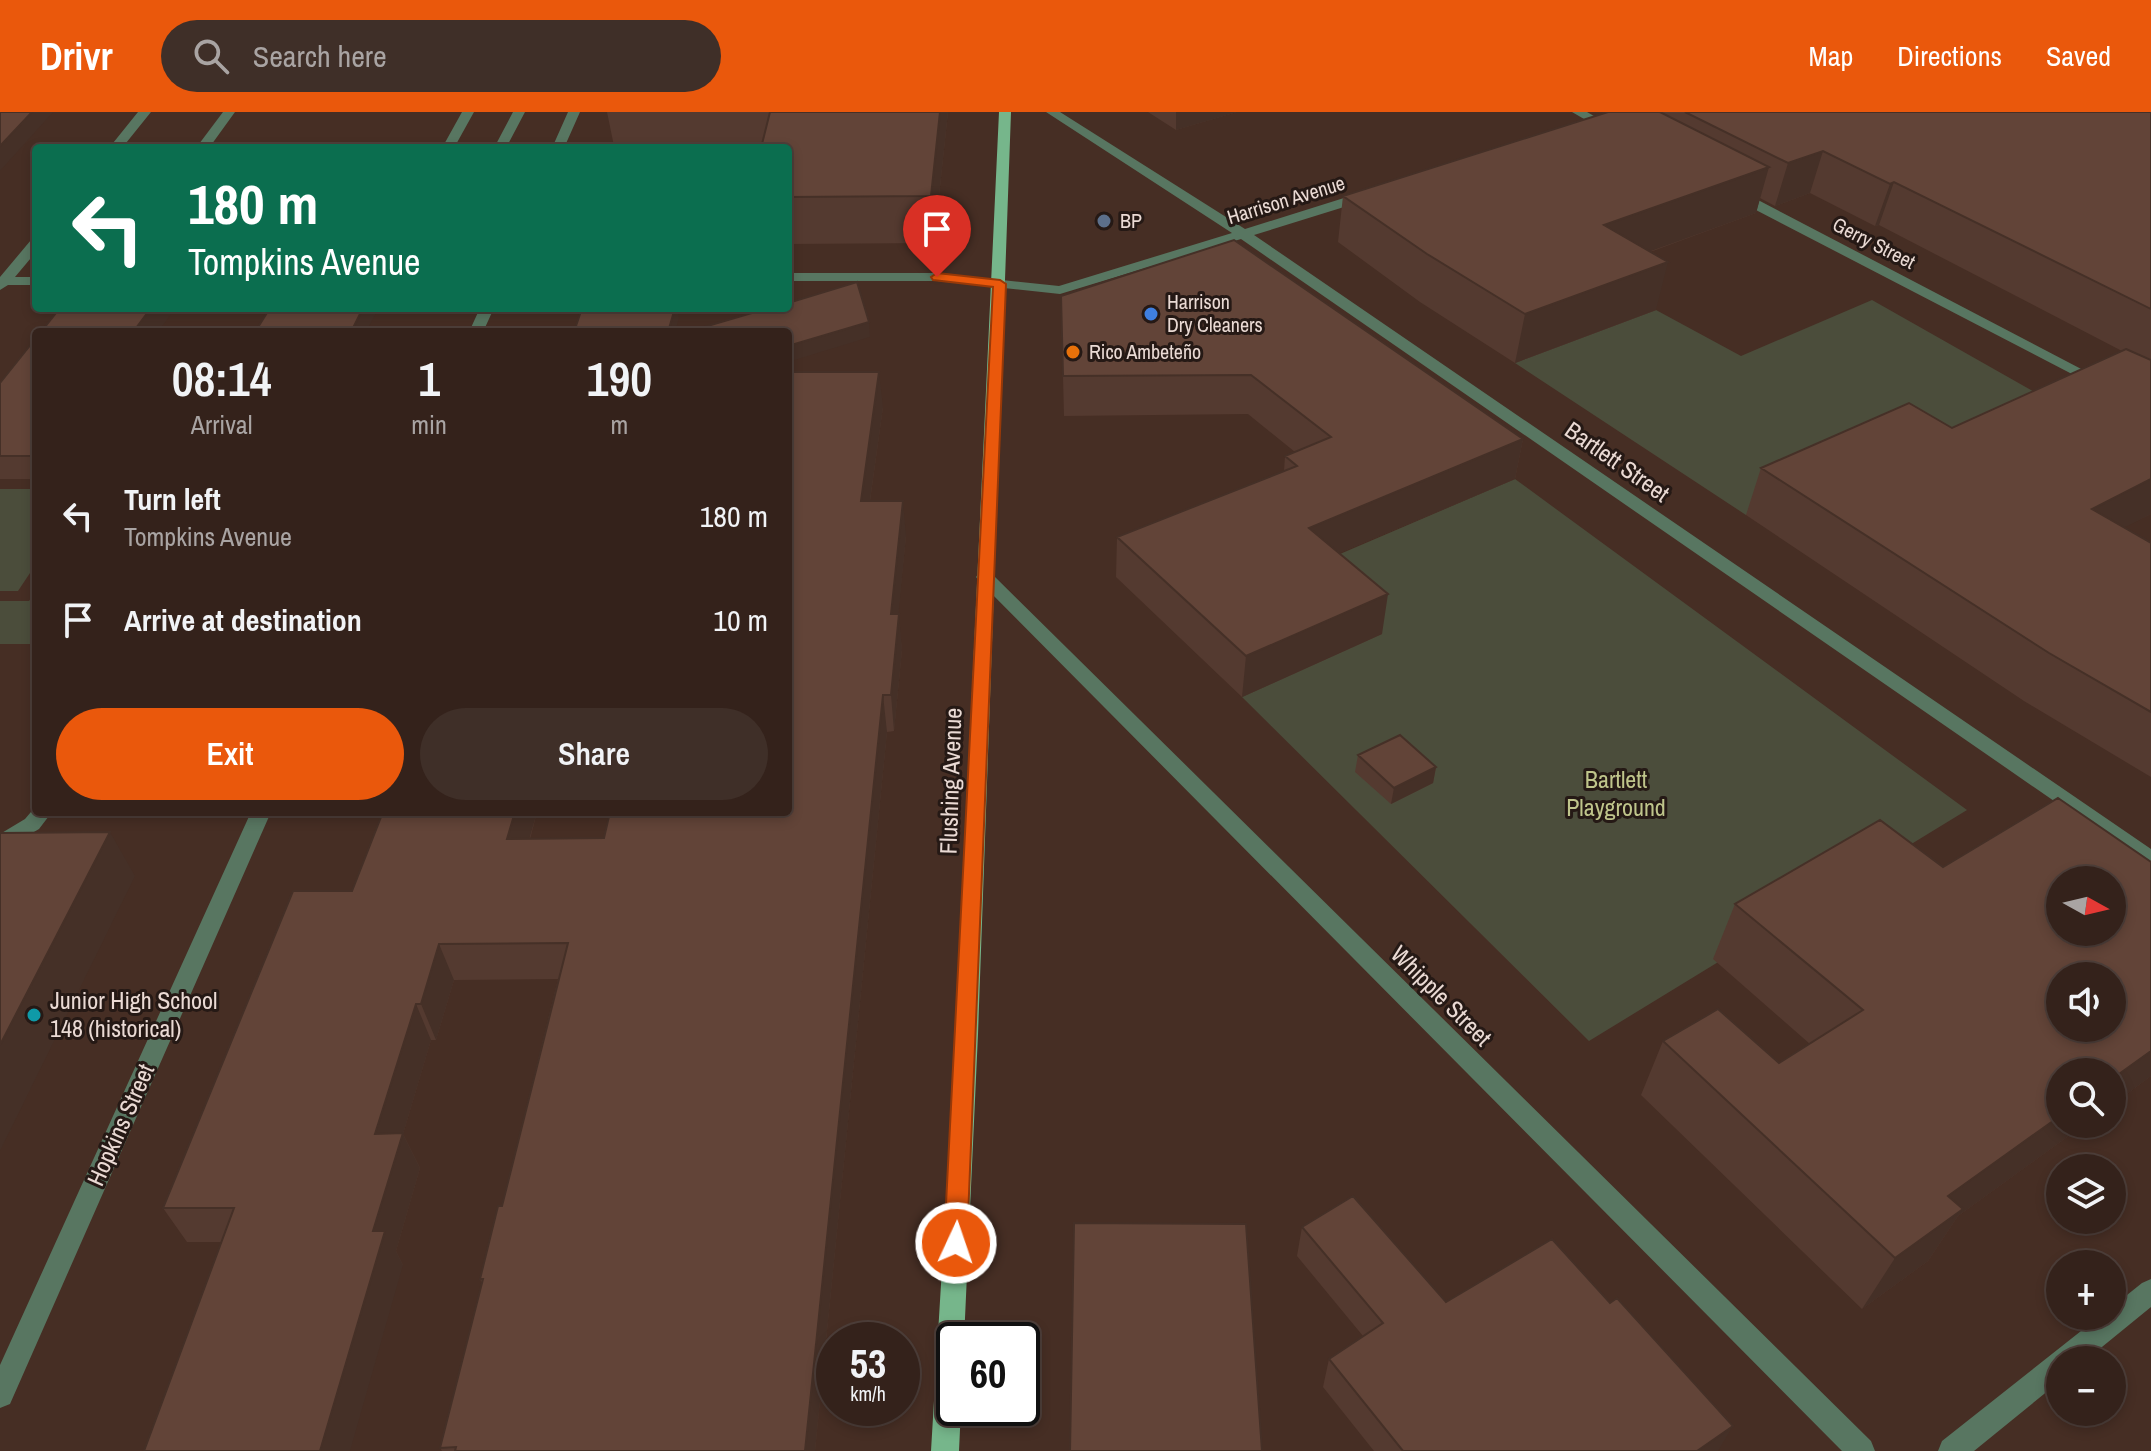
<!DOCTYPE html>
<meta charset="utf-8">
<style>
:root{--surface:#34221b;--page:#3f2f28;--text:#f1f3f6;--muted:#a9a4a3;--line:#4e3f3a;--accent:#ea580c}
body{margin:0;font-family:"Archivo Narrow",sans-serif;background:var(--page);color:var(--text);height:100vh;display:flex;flex-direction:column;font-size:30px;white-space:nowrap}
*{box-sizing:border-box;margin:0}
p{font-size:26px;color:var(--muted)}
.icon{flex:none;width:44px;height:44px;fill:none;stroke:currentColor;stroke-width:2;stroke-linecap:round;stroke-linejoin:round}
.map{position:relative;flex:1;overflow:hidden}
.drawer{position:absolute;left:32px;top:216px;width:760px;height:488px;display:flex;flex-direction:column;background:var(--surface);border-radius:8px;box-shadow:0 4px 12px #0003,0 0 0 2px var(--line)}
.drawer>*{flex:none}
.banner{position:absolute;left:32px;top:32px;width:760px;height:168px;border-radius:8px;box-shadow:0 4px 12px #0003,0 0 0 2px var(--line);background:#0b6e4f;color:#fff;overflow:hidden}
.needle{width:52px;rotate:98deg}
.fabs{position:absolute;left:2046px;top:754px;display:grid;gap:16px}
.fabs a{display:grid;place-items:center;width:80px;height:80px;border-radius:50%;background:var(--surface);box-shadow:0 4px 12px #0003,0 0 0 2px var(--line);font-size:40px}
.speed{position:absolute;left:816px;top:1210px;display:flex;gap:16px;font-size:40px;font-weight:700;text-align:center}
.speed>*{display:grid;place-content:center;width:104px;height:104px;border-radius:50%;background:var(--surface);box-shadow:0 4px 12px #0003,0 0 0 2px var(--line);line-height:1}
.speed small{font-size:20px;font-weight:400}
.speed .limit{border:4px solid #111;border-radius:12px;background:#fff;color:#111}
.pin{position:absolute;display:grid;place-items:center;width:68px;height:68px;color:#fff;margin:-82px -34px;border-radius:50% 50% 50% 0;rotate:-45deg;box-shadow:0 0 8px #0007}
.pin .icon{rotate:45deg}
.me{position:absolute;width:88px;margin:-44px;rotate:3deg;stroke-linejoin:round;filter:drop-shadow(0 0 6px #0008)}
.turn{display:flex;align-items:center;gap:28px;height:168px;padding:0 24px;font-size:36px}
.turn .icon{width:104px;height:104px;stroke-width:2.5}
.turn b{display:block;font-size:56px;line-height:68px}
.eta{display:flex;justify-content:space-evenly;align-items:center;height:136px;text-align:center}
.eta b{font-size:48px;font-weight:600;line-height:56px}
.action{display:flex;gap:16px;margin-top:auto;padding:16px 24px}
.action a{flex:1;height:92px;border-radius:48px;background:var(--accent);color:#fff;font-size:32px;font-weight:600;line-height:92px;text-align:center}
.action a+a{background:var(--page);color:var(--text)}
ul{padding:0;list-style:none}
li{display:flex;align-items:center;gap:24px;height:104px;padding:0 24px}
li div{flex:1}
li b{display:block;font-size:30px}
li em{font-style:normal}
header{display:flex;align-items:center;gap:48px;box-sizing:border-box;height:112px;padding:0 40px;background:var(--accent);color:#fff}
header strong{font-size:38px}
nav{display:flex;gap:44px;margin-inline-start:auto;font-size:28px}
.search{width:560px;height:72px;background:var(--page);display:flex;align-items:center;gap:20px;box-sizing:border-box;padding:0 28px;border-radius:44px;color:var(--muted);font-size:30px}
.map>svg:first-child{display:block}
.green{fill:#4b4d3b}
.lines{fill:none;stroke-linecap:round;stroke-linejoin:round}
.minor{fill:#587661;fill-rule:evenodd}
.major{fill:#76b68b;fill-rule:evenodd}
.wall{fill:#543a30}
.shaded-wall{fill:#453027}
.building{fill:#624438;stroke:#453027;stroke-width:2;fill-rule:evenodd}
.route{fill:#ea580c;stroke:#983908;stroke-width:2}
.service-dot{fill:#5c6f8a;stroke:#251915;stroke-width:3}
.shop-dot{fill:#3f7fe0;stroke:#251915;stroke-width:3}
.food-dot{fill:#e8710a;stroke:#251915;stroke-width:3}
.culture-dot{fill:#0f9aa8;stroke:#251915;stroke-width:3}
.labels{text-anchor:middle;stroke-width:6;stroke-linejoin:round;paint-order:stroke}
.far-street-label{font-size:20px;fill:#eadad4;stroke:#251915}
.far-poi-label{font-size:20px;fill:#eadad4;stroke:#251915;text-anchor:start}
.street-label{font-size:24px;fill:#eadad4;stroke:#251915}
.park-label{font-size:24px;fill:#bfc58b;stroke:#251915}
.poi-label{font-size:24px;fill:#eadad4;stroke:#251915;text-anchor:start}
</style>
<header>
<strong>Drivr</strong>
<div class="search"><svg class="icon" aria-label="search" viewBox="0 0 24 24"><circle cx="10" cy="10" r="6"/><path d="M15 15l6 6"/></svg>Search here</div>
<nav><a>Map</a><a>Directions</a><a>Saved</a></nav>
</header>
<div class="map">
<svg width="2151" height="1339" viewBox="0 0 2151 1339">
<rect width="100%" height="100%" fill="#462e24"/>
<!-- green -->
<path class="green" d="M1872 188 2068 299 1746 403 1515 251 1656 198 1741 244Z
M1515 367 1967 698 1589 929 1242 585 1381 522 1305 457Z
M0 377H36V452L18 479H0Z
M36 479V532H0V489H29Z"/>
<g class="lines">
<!-- minor -->
<path class="minor" d="M138 0H151L122 36H109Z
M223 0H235L209 36H196Z
M462 0H474L454 36H442Z
M513 0H525L506 36H494Z
M568 0H580L564 36H552Z
M1046 0H1060L1245 117 1363 80H1373V86L1254 123 2151 737V756L1241 127 1060 182 937 169H788V161H937L1059 174 1232 121Z
M1572 0H1587L1620 19 1610 22Z
M1729 78H1739L2108 271 2100 276 2095 274 1729 84Z
M36 127V140L15 165H36V173H8L0 178V165L31 128Z
M480 196H494L483 220H469Z
M985 459 991 461 1871 1329 1875 1339H1842L979 469 976 465 979 461Z
M36 694V700H52L39 717 0 740V722L25 707Z
M251 700H271L10 1292 0 1296V1253Z
M2151 1167V1195L2086 1248H2060V1269L1974 1339H1938L1942 1329 2100 1204H2112V1195L2142 1171Z"/>
<!-- major -->
<path class="major" d="M999 0H1011L978 922 964 1228H954V1296H961L959 1339H931L956 922Z"/>
</g>
<!-- wall -->
<path class="wall" d="M607 0H948L934 131 788 132V36L761 33 614 34Z
M1148 0H1237L1176 18Z
M1608 0H2151V402L2124 415 2151 431V665L2024 589 1746 403 1761 356 1952 316 2122 239 1879 113 1875 114 1810 81 1775 94 1760 86 1756 101 1650 140 1656 198 1515 251 1420 190 1338 130 1343 84Z
M1061 184 1523 327 1515 367 1339 441 1382 522 1242 585 1116 465 1117 425 1284 359 1285 344 1295 340 1248 302 1064 304Z
M36 226V367H0V271Z
M883 295 870 389 906 424 898 502 902 538 894 619 887 620 815 1339H442L440 1336 482 1171 480 1167 502 1094 558 867 454 868 436 928H431L403 1022 420 1056 396 1139 403 1153 222 1130H187L163 1096 352 779 537 700 530 727 604 726Z
M1358 643 1436 655 1433 671 1391 692 1355 660Z
M2151 750V964L2112 993V960L2060 1012H2085L1958 1104 1928 1149 1862 1197 1641 983 1663 929 1779 951 1810 932 1713 847 1735 792 1943 755Z
M1302 1115 1446 1190 1718 1339H1374L1323 1275 1329 1247 1363 1224 1297 1144Z"/>
<!-- shaded-wall -->
<path class="shaded-wall" d="M32 0H53L0 59V34Z
M940 0H948L934 131 931 84Z
M1176 0H1237L1176 18Z
M1823 39 1810 81 1775 94 1788 51Z
M1769 55 1756 101 1593 160 1604 113Z
M1894 70 1879 113 1875 114 1890 72Z
M1668 150 1656 198 1515 251 1525 202Z
M151 196H168L171 202 158 220H133Z
M363 196H375L376 201 366 220H351Z
M675 196H677L679 206 675 220H668Z
M869 210 870 225 788 250V234Z
M879 260 883 295 865 424 861 389Z
M1523 327 1515 367 1304 456 1309 416Z
M2151 367V402L2068 444 2092 397Z
M903 389 906 424 895 538 891 502Z
M1388 482 1382 522 1242 585 1246 544Z
M899 502 902 538 894 619 891 583Z
M883 583 887 620 815 1339H805Z
M1436 655 1433 671 1391 692 1394 676Z
M515 700H537L519 763 507 727Z
M110 720 135 764 0 1039V933Z
M439 832 454 868 436 928 421 892Z
M416 892 431 928 403 1022 420 1056 396 1139 403 1153 350 1339H320L373 1119 375 1022Z
M2151 939V964L2112 993V967Z
M2060 1004V1012H2085L1958 1104 1928 1149 1862 1197 1895 1146 1948 1084Z
M1733 1314 1718 1339H1697Z"/>
<!-- building -->
<path class="building" d="M0 0H32L0 34Z
M770 0H940L931 84 788 85V36H761Z
M1608 0H1660L1769 55 1604 113 1668 150 1525 202 1427 142 1343 84Z
M1685 0H2151V197L1894 70 1890 72 1823 39 1788 51Z
M1234 128 1523 327 1309 416 1388 482 1246 544 1117 425 1297 354 1285 344 1331 325 1251 263 1063 264 1061 184Z
M857 170 869 210 788 234V220H687L769 196H788V191Z
M60 196H151L133 220H41Z
M270 196H363L351 220H255Z
M582 196H675L668 220H574Z
M36 226V344H0V271Z
M2126 237 2151 248V367L2092 397 2151 431V600L2049 541 1761 356 1909 291 1952 316Z
M788 260H879L861 389H903L891 502H899L891 583H883L805 1339H455L456 1335 440 1336 483 1167H480L498 1094H502L568 831 439 832 421 892H416L375 1022 403 1021 373 1119H385L320 1339H144L234 1096H163L293 779H352L383 700H515L507 727 604 726 610 700H788Z
M1400 623 1436 655 1394 676 1358 643Z
M2058 686 2151 750V939L2112 967V960H2060V1004L1948 1084 1963 1097 1895 1146 1663 929 1718 897 1779 951 1863 898 1735 792 1880 708 1943 755ZM2060 768H2112V820H2060ZM2060 864H2112V916H2060Z
M110 720 0 933V721Z
M1353 1084 1446 1190 1552 1127 1610 1191 1617 1186 1733 1314 1697 1339H1403L1329 1247 1383 1211 1302 1115Z
M1074 1111 1246 1112 1262 1339H1070Z"/>
<!-- route -->
<path class="route" d="M937 161 1000 168 1006 172 967 1131 964 1138 956 1141 948 1138 944 1131 993 175 933 168 931 165Z"/>
<!-- markers -->
<circle class="service-dot" cx="1104" cy="109" r="8"/>
<circle class="shop-dot" cx="1151" cy="202" r="8"/>
<circle class="food-dot" cx="1073" cy="240" r="8"/>
<circle class="culture-dot" cx="34" cy="903" r="8"/>
<g class="labels">
<!-- far-street labels -->
<g class="far-street-label">
<text transform="translate(1286 88) rotate(-17)" y="7">Harrison Avenue</text>
<text transform="translate(1874 131) rotate(27)" y="7">Gerry Street</text>
</g>
<!-- far-poi labels -->
<g class="far-poi-label">
<text x="1120" y="116">BP</text>
<text x="1167" y="197">Harrison<tspan x="1167" dy="23">Dry Cleaners</tspan></text>
<text x="1089" y="247">Rico Ambeteño</text>
</g>
<!-- street labels -->
<g class="street-label">
<text transform="translate(1617 350) rotate(35)" y="8">Bartlett Street</text>
<text transform="translate(951 669) rotate(-88)" y="8">Flushing Avenue</text>
<text transform="translate(1441 884) rotate(45)" y="8">Whipple Street</text>
<text transform="translate(121 1013) rotate(-66)" y="8">Hopkins Street</text>
</g>
<!-- park labels -->
<g class="park-label">
<text x="1616" y="676">Bartlett<tspan x="1616" dy="28">Playground</tspan></text>
</g>
<!-- poi labels -->
<g class="poi-label">
<text x="50" y="897">Junior High School<tspan x="50" dy="28">148 (historical)</tspan></text>
</g>
</g>
</svg>
<div class="fabs">
<a><svg class="needle" viewBox="-14 -14 28 28"><path d="M0-13l5 13h-10z" fill="#e53935"/><path d="M0 13l5-13h-10z" fill="#a9a4a3"/></svg></a>
<a><svg class="icon" aria-label="sound" viewBox="0 0 24 24"><path d="M4 9h4l5-4v14l-5-4H4zM17 9q2 3 0 6"/></svg></a>
<a><svg class="icon" aria-label="search" viewBox="0 0 24 24"><circle cx="10" cy="10" r="6"/><path d="M15 15l6 6"/></svg></a>
<a><svg class="icon" aria-label="layers" viewBox="0 0 24 24"><path d="M12 4l9 5-9 5-9-5zM3 14l9 5 9-5"/></svg></a>
<a>+</a>
<a>−</a>
</div>
<div class="speed"><div>53<small>km/h</small></div><div class="limit">60</div></div>
<div class="pin" style="left:937px;top:165px;background:#d93025"><svg class="icon" aria-label="arrive" viewBox="0 0 24 24"><path d="M6 21V4h12l-3 4 3 4H6"/></svg></div>
<svg class="me" style="left:956px;top:1131px" viewBox="-20 -20 40 40"><circle r="17" fill="#ea580c" stroke="#fff" stroke-width="3"/><path d="M0-11L8 9 0 5-8 9z" fill="#fff"/></svg>
<div class="banner">
<div class="turn"><svg class="icon" aria-label="left" viewBox="0 0 24 24"><path d="M17 20v-9H6M10 6l-5 5 5 5"/></svg><div><b>180 m</b>Tompkins Avenue</div></div>
</div>
<section class="drawer">
<div class="eta">
<div><b>08:14</b><p>Arrival</p></div>
<div><b>1</b><p>min</p></div>
<div><b>190</b><p>m</p></div>
</div>
<ul>
<li><svg class="icon" aria-label="left" viewBox="0 0 24 24"><path d="M17 20v-9H6M10 6l-5 5 5 5"/></svg><div><b>Turn left</b><p>Tompkins Avenue</p></div><em>180 m</em></li>
<li><svg class="icon" aria-label="arrive" viewBox="0 0 24 24"><path d="M6 21V4h12l-3 4 3 4H6"/></svg><div><b>Arrive at destination</b></div><em>10 m</em></li>
</ul>
<div class="action"><a>Exit</a><a>Share</a></div>
</section>
</div>
